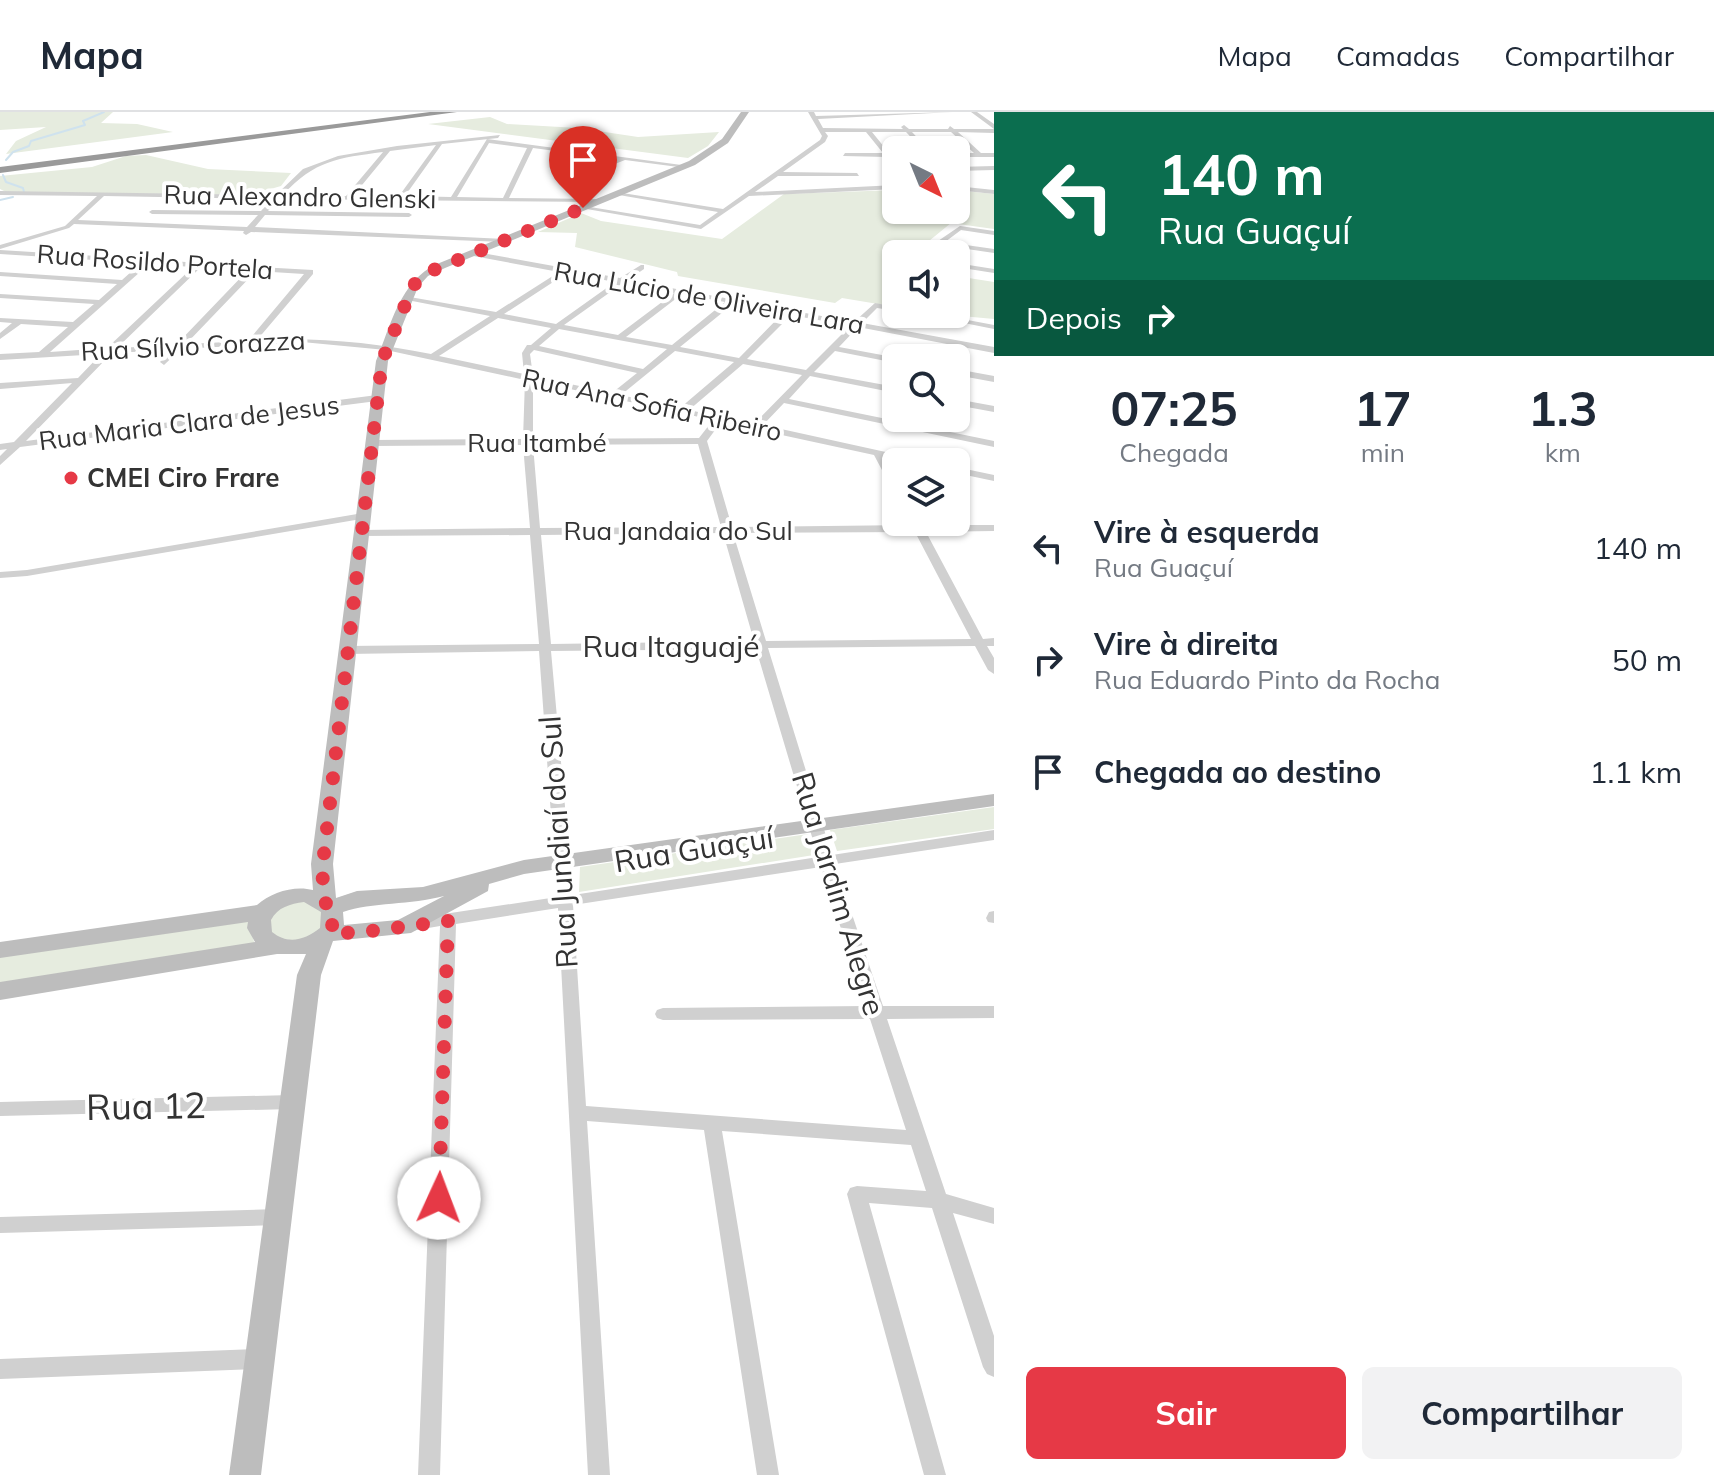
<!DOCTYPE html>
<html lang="pt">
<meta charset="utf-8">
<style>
:root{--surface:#fff;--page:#f2f2f3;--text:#1f2937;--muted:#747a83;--line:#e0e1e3;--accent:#e63946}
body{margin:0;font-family:Mulish,sans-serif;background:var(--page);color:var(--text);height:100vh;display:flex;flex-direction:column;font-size:30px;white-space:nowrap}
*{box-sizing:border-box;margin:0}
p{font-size:26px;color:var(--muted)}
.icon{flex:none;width:44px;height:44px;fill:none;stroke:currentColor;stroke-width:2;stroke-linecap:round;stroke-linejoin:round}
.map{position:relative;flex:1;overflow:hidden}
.side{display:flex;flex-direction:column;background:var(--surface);width:720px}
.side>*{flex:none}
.top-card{background:#0b6e4f;color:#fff;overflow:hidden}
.needle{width:52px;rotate:137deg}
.buttons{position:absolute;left:882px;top:24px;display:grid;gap:16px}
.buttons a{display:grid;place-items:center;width:88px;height:88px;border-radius:12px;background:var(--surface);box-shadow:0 2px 6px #0004;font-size:40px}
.pin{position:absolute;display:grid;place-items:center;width:68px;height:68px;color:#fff;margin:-82px -34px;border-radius:50% 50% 50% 0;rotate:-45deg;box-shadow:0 0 8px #0007}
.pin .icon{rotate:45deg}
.me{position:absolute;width:88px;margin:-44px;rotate:2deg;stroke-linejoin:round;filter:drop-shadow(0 0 6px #0008)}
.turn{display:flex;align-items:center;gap:28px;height:168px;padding:0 32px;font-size:36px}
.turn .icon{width:104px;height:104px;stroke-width:2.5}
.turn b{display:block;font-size:56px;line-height:68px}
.then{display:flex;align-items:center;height:76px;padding:0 32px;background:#0003;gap:16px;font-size:30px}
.eta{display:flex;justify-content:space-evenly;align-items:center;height:136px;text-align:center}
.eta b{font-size:48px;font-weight:700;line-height:56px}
.cta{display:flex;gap:16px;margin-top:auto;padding:16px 32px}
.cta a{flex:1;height:92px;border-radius:12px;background:var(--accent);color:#fff;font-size:32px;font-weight:700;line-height:92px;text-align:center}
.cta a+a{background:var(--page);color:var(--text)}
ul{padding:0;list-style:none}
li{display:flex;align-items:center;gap:24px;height:112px;padding:0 32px}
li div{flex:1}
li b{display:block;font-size:30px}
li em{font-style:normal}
header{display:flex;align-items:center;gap:48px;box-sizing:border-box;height:112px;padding:0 40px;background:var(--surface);border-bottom:2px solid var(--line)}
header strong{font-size:38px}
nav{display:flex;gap:44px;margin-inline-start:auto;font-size:28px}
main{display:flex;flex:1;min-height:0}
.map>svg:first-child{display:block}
.green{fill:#e6ecdf}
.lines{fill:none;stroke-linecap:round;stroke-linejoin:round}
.stream{stroke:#cfe2ee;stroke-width:2}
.street{fill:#d0d0d0;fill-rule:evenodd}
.secondary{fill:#bdbdbd;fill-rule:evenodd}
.highway{fill:#9a9a9a;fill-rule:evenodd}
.route{stroke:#e63946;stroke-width:14;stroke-dasharray:0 25.2}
.poi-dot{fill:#e63946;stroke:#fff;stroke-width:3}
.labels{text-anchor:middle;stroke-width:8;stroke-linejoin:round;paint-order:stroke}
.far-street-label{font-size:26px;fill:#333;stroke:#fff}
.far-poi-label{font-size:26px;font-weight:bold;fill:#333;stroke:#fff;text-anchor:start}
.street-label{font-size:30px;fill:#333;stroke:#fff}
.near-street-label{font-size:36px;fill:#333;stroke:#fff}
</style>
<header>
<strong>Mapa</strong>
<nav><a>Mapa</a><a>Camadas</a><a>Compartilhar</a></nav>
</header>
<main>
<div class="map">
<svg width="994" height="1363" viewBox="0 0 994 1363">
<rect width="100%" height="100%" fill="#fff"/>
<!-- green -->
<path class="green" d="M0 0H113L101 11 137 12 173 20 6 42 16 29 46 15 0 18Z
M490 5 507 12 578 16 638 25 719 20 708 34 688 46 428 12Z
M146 43 208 57 291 61 281 74 250 83 6 80 0 77V64L92 55 126 44Z
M896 78V98H956V78L994 82V117L951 111 913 142H896V195L842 186 835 191 678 164 677 160 575 135 577 121 538 120 581 101 601 109 722 127 784 82Z
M956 164 994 170V207L940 202H956Z
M994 695V717L837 739 830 718Z
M808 722 814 743 579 780 580 755Z
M303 788 320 793 328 813 306 831 268 824 267 802 273 796Z
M248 809 255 833 0 874V845Z"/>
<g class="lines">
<!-- stream -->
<path class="stream" d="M6 48 13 40 29 34 31 29 85 13 83 9 104 0
M3 63 6 70 23 76 24 80
M0 88 13 85"/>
<!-- street -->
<path class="street" d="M808 0H814L816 4 953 0 818 7 823 16 903 17 901 15 904 13 909 17H948L950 14 954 17H994V21L958 20 981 41H994V45H956V41H974L951 20H912L929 38H923L906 20H872L889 41H896V45H892L896 50V56L886 45 843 44 845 41H883L866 20H825L828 24 825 30 783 60 857 61 859 64H778L755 80 896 73V77L749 84 701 117 581 96 584 94 700 113 718 100 613 82 616 80 723 97 820 28 822 24Z
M971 0H977L994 12V17Z
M500 23 498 26 442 32 405 84 451 85 487 27 689 54 686 56 625 48 564 72 562 69 617 47 533 36 509 86 600 87 602 90 279 87 268 99 409 101 412 103 409 105 265 103 255 115 505 127 503 130 251 120 246 123 243 121 244 119 74 112 69 116 0 137V133L65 114 97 84 0 83V79L276 83 303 57 338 44 397 34ZM489 31 527 36 503 86 457 85ZM436 33 399 84H353L390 39ZM383 40 346 84 283 83C315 48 338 46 383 40ZM104 84 272 87 261 99 152 98 149 100 152 102 258 103 247 115 78 108Z
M994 54V58L956 59V55Z
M956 74 994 78V82L956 78Z
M960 114 994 119V123L961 118 945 130 994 137V141L940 133 928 142H919Z
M0 138 145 147 150 145 153 148 252 154 256 152 259 155 313 158V162L257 228C316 225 373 230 431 242L490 204 407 188H404V184L496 200 559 160 468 143 471 139 620 166 641 153H644V157L628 168 854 210 875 191 896 195V199L877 196 862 211 994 235V241L858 215 839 235 898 246H896V251L835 239 814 260 896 275V281L810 264 789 287 994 329V335L784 291 763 313 922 348 924 350H905L885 346 896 366V378L891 375 874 343 721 310 707 329 732 415 912 413 910 410H920L922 413H994V419L926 420 983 527 994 526V534H987L994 546V562L988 558 975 534 768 536 832 743 994 718V728L835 752 883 894H994V906L887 907 946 1082 994 1096V1112L953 1101 994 1224V1265L987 1262 983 1255 932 1096 869 1091 946 1363H924L847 1082 850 1076 857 1074 926 1079 911 1033 722 1019 779 1363H757L704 1018 587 1009 610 1363H588L558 796 456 812 440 1363H418L440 814 411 819 405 817 403 813 405 809 411 807 557 785 539 539 347 542 341 538 347 534 539 532 530 423 361 424 356 421 361 418 530 416 523 333 372 334 367 331 372 328 523 327 525 268 386 238 302 230 181 237 164 253 160 250 171 238 112 241 26 329 377 283 382 286 377 289 20 335 0 353V344L7 337 0 338V332L14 330 72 271 0 277V271L78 266 101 242 0 248V242L39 240 68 215 21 212 0 227V221L12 211 0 210V206L73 210 94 192 0 186V182L99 188 117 172 0 164V160L122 168 141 151 0 142ZM149 152 193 155 107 236 50 240ZM201 155 248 158 176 233 117 236ZM256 159 304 162 248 229 186 232ZM567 161 615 170 556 212 504 202ZM623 171 674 181 618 223 564 213ZM682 182 725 190 672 233 626 225ZM733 192 783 201 739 246 680 235ZM791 203 850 214 806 258 747 247ZM498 206 551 216 531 233H527L522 241 524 262 439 244ZM559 217 667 237 643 257 539 234ZM534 238 637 261 612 281 533 264 530 242ZM675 239 734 250 680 296 621 283ZM743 252 802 263 754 312 689 298ZM533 269 713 308 699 326 533 327ZM698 332 721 415 540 416 533 333ZM915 420 971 527 766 529 733 421ZM723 421 754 529 551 532 541 423ZM756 537 818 745 573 783 551 539ZM821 755 866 894 663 896 657 898 655 902 657 906 663 908 870 907 906 1018 586 994 573 793Z
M956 151 994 157V161L956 155Z
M919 202H936L994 213V217Z
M956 257 994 264V270L956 263Z
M956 287 994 294V300L956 293Z
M956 355 994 363V369L956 361Z
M363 401 368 404 367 406 27 464 0 466V460L27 458Z
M994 799V811L988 810 986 806 989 800Z
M292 983 298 985 301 990 298 995 292 997 0 1004V990Z
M278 1097 285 1099 288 1105 285 1111 278 1113 0 1121V1105Z
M259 1237 266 1240 270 1247 266 1254 259 1257 0 1267V1247Z"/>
<!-- secondary -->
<path class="secondary" d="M741 0H749L728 31 695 53 445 156 428 164 418 175 388 249 333 752 336 786 357 779 423 775 524 748 994 682V694L524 762 489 772 488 779 411 821 333 829 321 863 261 1363H229L297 863 306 842H277L0 888V870L255 830 247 816 248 810 0 846V830L257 793C271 780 295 773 313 778L311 752 376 249C391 213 400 169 437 152L689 49 722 27ZM444 784 398 808 344 813 343 800C372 790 411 793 444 784ZM304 790 321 800 320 816C305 828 288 833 272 820L271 808C278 795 290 792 304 790Z"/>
<!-- highway -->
<path class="highway" d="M430 0H457L0 61V55Z"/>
</g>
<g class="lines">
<!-- route -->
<path class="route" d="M439 1086 448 809 355 821 330 820 335 804 325 790 322 759 382 249 413 174 424 162 583 96"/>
</g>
<!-- markers -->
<circle class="poi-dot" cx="71" cy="366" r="8"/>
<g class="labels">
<!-- far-street labels -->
<g class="far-street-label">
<text transform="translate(300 85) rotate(1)" y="9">Rua Alexandro Glenski</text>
<text transform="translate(155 150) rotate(4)" y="9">Rua Rosildo Portela</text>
<text transform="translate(709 186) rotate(10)" y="9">Rua Lúcio de Oliveira Lara</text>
<text transform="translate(193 234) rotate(-3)" y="9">Rua Sílvio Corazza</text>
<text transform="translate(652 293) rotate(12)" y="9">Rua Ana Sofia Ribeiro</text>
<text transform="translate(189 311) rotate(-7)" y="9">Rua Maria Clara de Jesus</text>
<text x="537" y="340">Rua Itambé</text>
<text x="678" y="428">Rua Jandaia do Sul</text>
</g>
<!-- far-poi labels -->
<g class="far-poi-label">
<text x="87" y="375">CMEI Ciro Frare</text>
</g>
<!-- street labels -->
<g class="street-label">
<text x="671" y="545">Rua Itaguajé</text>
<text transform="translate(559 730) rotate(-94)" y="10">Rua Jundiaí do Sul</text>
<text transform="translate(694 738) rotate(-9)" y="10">Rua Guaçuí</text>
<text transform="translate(838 782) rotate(73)" y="10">Rua Jardim Alegre</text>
</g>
<!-- near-street labels -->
<g class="near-street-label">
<text transform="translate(146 994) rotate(-1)" y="13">Rua 12</text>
</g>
</g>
</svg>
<div class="buttons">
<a><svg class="needle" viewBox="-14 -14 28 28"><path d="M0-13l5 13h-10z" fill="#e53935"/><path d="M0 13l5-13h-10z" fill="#747a83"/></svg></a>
<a><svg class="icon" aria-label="sound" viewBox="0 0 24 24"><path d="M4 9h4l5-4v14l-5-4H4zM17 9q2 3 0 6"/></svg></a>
<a><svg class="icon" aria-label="search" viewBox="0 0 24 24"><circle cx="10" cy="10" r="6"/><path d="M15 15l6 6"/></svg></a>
<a><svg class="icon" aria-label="layers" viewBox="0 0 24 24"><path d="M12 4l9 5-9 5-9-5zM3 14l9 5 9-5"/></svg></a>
</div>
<div class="pin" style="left:583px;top:96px;background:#d93025"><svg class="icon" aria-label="arrive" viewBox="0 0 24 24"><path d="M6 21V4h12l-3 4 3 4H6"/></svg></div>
<svg class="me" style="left:439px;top:1086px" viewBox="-20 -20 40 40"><circle r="19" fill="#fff"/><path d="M0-13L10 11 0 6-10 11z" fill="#e63946"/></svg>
</div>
<section class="side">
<div class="top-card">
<div class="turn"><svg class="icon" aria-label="left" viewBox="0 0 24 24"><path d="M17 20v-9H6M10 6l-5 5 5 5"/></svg><div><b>140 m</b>Rua Guaçuí</div></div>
<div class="then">Depois<svg class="icon" aria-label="right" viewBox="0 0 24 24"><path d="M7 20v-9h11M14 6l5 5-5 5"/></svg></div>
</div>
<div class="eta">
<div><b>07:25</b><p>Chegada</p></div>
<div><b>17</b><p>min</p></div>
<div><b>1.3</b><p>km</p></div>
</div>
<ul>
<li><svg class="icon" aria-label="left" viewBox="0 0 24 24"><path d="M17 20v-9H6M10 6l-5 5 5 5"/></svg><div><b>Vire à esquerda</b><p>Rua Guaçuí</p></div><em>140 m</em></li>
<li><svg class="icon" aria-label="right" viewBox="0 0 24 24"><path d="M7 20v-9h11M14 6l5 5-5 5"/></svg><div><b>Vire à direita</b><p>Rua Eduardo Pinto da Rocha</p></div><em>50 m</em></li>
<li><svg class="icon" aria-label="arrive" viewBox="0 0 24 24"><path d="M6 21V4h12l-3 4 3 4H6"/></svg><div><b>Chegada ao destino</b></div><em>1.1 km</em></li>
</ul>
<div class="cta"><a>Sair</a><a>Compartilhar</a></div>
</section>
</main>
